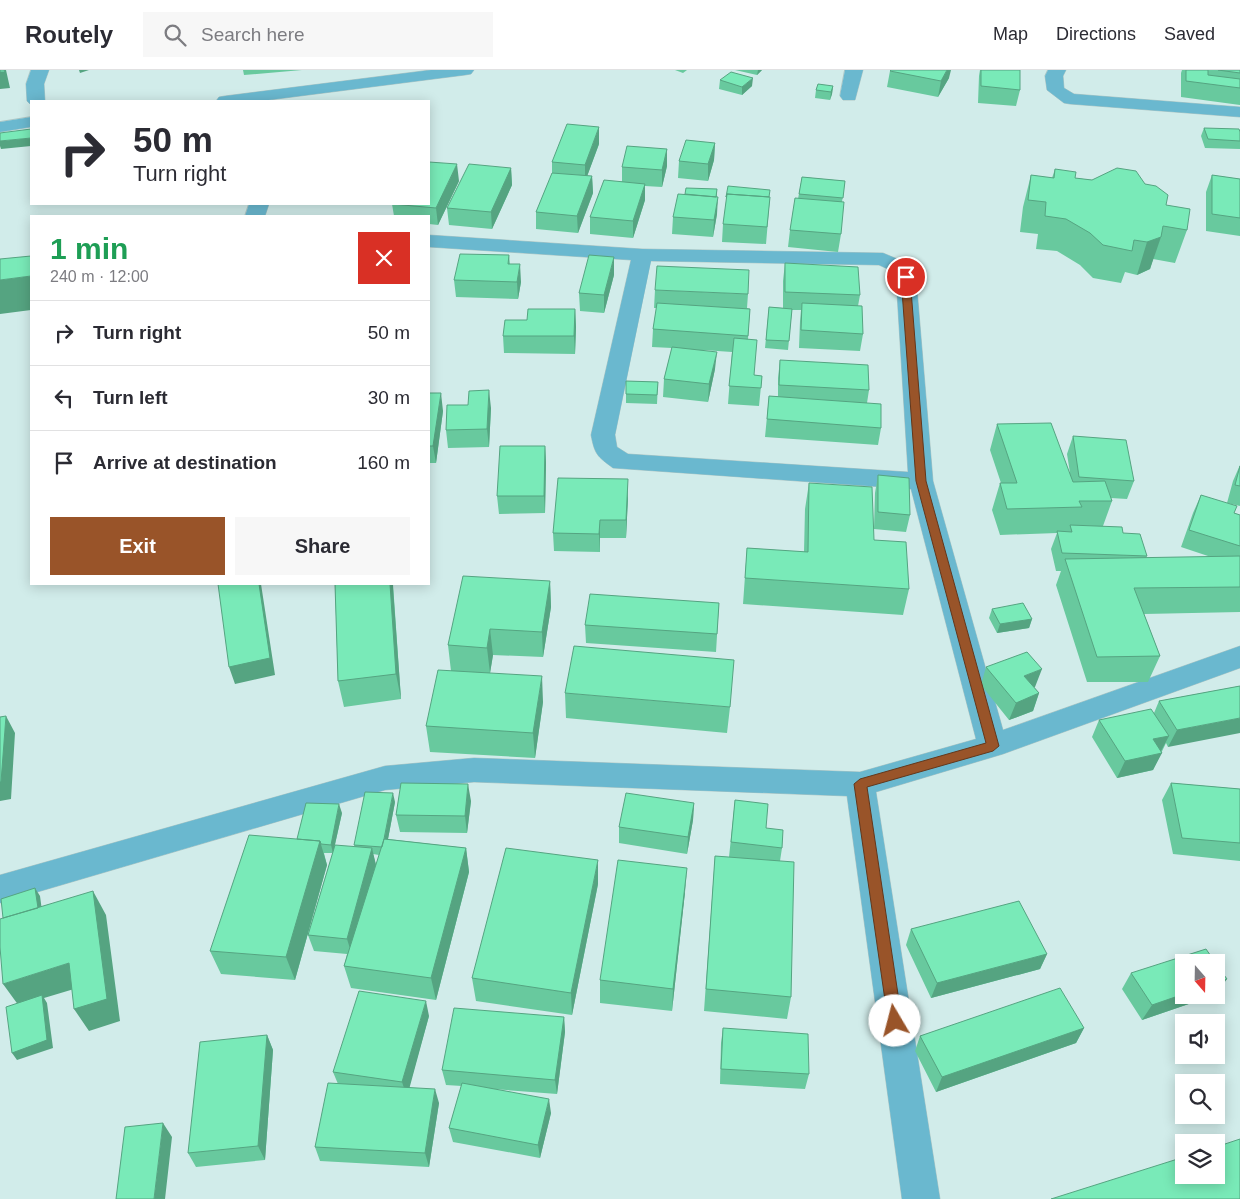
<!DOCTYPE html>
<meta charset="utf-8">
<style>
:root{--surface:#fff;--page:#f7f7f7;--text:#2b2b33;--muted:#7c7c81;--line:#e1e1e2;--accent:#995429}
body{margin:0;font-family:Arial,sans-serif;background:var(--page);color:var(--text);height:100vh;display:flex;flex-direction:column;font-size:19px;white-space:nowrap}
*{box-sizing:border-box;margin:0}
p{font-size:16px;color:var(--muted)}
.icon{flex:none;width:28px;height:28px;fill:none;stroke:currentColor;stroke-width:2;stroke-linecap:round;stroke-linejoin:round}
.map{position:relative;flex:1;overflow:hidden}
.drawer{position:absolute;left:30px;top:145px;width:400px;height:370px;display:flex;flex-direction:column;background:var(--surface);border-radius:0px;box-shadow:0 2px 12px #0003}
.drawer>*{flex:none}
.hud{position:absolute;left:30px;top:30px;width:400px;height:105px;border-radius:0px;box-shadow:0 2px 12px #0003;background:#fff;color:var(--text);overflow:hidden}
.needle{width:32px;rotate:160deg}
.buttons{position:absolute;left:1175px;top:884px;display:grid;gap:10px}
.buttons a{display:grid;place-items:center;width:50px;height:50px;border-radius:0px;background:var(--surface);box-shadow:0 2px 12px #0003;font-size:25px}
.pin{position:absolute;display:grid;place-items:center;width:42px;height:42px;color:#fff;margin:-21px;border:2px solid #fff;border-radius:50%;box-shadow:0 1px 5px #0007}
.me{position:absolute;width:55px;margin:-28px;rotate:352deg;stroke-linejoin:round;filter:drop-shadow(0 0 4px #0008)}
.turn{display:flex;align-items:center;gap:18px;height:105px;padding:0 20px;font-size:22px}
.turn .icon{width:65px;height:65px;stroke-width:2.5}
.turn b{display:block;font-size:35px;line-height:42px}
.round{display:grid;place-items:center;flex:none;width:52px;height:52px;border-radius:0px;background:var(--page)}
.summary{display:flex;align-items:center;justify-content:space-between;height:85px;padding:0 20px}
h1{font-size:30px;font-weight:800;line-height:38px;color:#1e9e55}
.button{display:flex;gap:10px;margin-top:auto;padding:10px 20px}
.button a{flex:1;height:58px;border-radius:0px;background:var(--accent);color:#fff;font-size:20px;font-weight:800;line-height:58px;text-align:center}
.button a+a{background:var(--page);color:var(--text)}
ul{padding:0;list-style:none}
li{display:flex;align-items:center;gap:15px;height:65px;padding:0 20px;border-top:1px solid var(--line)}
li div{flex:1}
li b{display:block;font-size:19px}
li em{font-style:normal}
header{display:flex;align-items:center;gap:30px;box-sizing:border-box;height:70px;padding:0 25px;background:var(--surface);border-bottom:1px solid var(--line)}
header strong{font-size:24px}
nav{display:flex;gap:28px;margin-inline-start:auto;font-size:18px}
.search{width:350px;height:45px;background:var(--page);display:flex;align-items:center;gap:12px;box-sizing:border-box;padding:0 18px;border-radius:0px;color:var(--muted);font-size:19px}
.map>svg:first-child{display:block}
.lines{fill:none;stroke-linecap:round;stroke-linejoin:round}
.minor-casing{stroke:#afc6c4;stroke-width:1}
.minor{fill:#6ab8cf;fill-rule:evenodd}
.wall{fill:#68c99e;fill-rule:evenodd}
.shaded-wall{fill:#55a481}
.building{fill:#79eab8;stroke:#55a481}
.route{fill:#995429;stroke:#63371b}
</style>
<header>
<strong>Routely</strong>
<div class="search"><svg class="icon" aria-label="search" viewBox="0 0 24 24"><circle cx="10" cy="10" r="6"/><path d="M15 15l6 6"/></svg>Search here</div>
<nav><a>Map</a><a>Directions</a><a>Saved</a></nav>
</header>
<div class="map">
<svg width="1240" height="1129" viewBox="0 0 1240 1129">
<rect width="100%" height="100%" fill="#d1ecea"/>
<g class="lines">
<!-- minor casing -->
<g class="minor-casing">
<path id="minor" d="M31 0H49L44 14 45 31H31V35L27 31 26 14Z
M431 0H474L471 4 465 5 261 31H216L219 27 225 26Z
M845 0H863L855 30H843L840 26Z
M1048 0H1066L1063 6 1064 18 1074 24 1240 37V47L1070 34 1064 33 1047 20 1045 6Z
M31 47V57L0 62V52Z
M249 134H269L265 146H245Z
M429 165 642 179 883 183 907 193 916 207 933 411 1003 660 1240 576V598L1003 684 876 722 940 1129H902L847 726 474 712 385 720 0 833V805L385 696 474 688 860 702 976 669 911 419 613 398C597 386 595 385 591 365L631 190 429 177ZM651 191 879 195 892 201 896 207 908 402 628 384 617 377 615 365Z"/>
</g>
<!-- minor -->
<use href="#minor" class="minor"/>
</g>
<!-- wall -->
<path class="wall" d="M243 0H302L244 5Z
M675 0H687L683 3Z
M735 0H762L757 5Z
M980 0H1020V20L1016 36 978 33 979 6Z
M1182 0H1240V35L1181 27V3Z
M890 1 949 8 938 27 887 17Z
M720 10 752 16 742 25 719 19Z
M833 16 832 24 830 30 815 28 816 20Z
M1204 58 1240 62V79L1205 78 1201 66Z
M715 73 714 90 708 111 678 108 679 91Z
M599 74 587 106H592L593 123 578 163 536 159V142L552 104V92Z
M667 79V96L662 117 645 116V130L633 168 590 164V147L622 111V97Z
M511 98 512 115 492 159 449 155 447 138Z
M1055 99 1075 108 1092 110 1145 114 1166 135 1187 160 1175 193 1153 189 1150 199 1137 205 1125 202 1121 213 1093 208 1080 195 1057 181 1036 179 1038 164 1020 162 1023 137 1031 105 1052 108Z
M1212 105 1240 109V166L1206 161V122Z
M802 107 845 111 842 132 841 164 838 182 788 177 790 160 798 129Z
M459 111 438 155 429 154V146H394L392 134Z
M717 119V144L713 167 672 164 673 147 685 124Z
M769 127H770L766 174 722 172 723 154Z
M509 185 510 194 521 212 518 229 456 227 454 210Z
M785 193 860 225 858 236 863 264 860 281 799 278 800 251 801 240H792L788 280 765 278 769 237 783 238V211Z
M614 205 604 243 580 241 579 223Z
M655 220 748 224 747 238 750 239 748 269 754 305 762 306 759 336 728 334 732 282 703 280 715 299 708 332 663 327 664 309 672 278 652 277 653 259 657 238H654Z
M575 239 576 257 575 284 504 283 503 266 527 250Z
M780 290 869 320 867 333 881 358 878 375 765 367 769 326H778V308Z
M626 311 658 312 657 334 626 333Z
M429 323 443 341 436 393H429Z
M468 335 491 338 489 377 448 378 446 360Z
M997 354 1070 403 1067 384 1073 366 1134 411 1127 429 1111 428 1112 431 1103 456 1123 463 1147 486 1146 488 1211 487 1181 477 1193 443 1201 425 1234 443 1240 445V542L1144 544 1160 586 1148 612H1087L1056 515 1061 501H1056L1051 479 1057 463 1000 465 992 440 1000 413H1001L990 380Z
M545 376 546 393 545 443 499 444 497 426Z
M1240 395V436L1227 433 1233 411Z
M878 405 910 445 906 462 874 459 875 423Z
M809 413 874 470 909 519 903 545 743 534 747 478 804 482 805 439Z
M628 427 626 468H600V482L554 481 553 463Z
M550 511 551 537 543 587 493 585 490 603 543 632 535 688 430 682 426 656 451 601 448 575Z
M335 514H393L401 629 344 637 338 611Z
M719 533 716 582 586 573 585 555Z
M992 539 1032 549 1029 558 997 563 989 548Z
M986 597 1035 617H1034L1039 623 1033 641 1009 650 981 615Z
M1240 616 1168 677 1166 673 1153 700 1117 708 1092 667 1099 650 1154 643 1159 631Z
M565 623 730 637 727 663 566 648Z
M1171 713 1240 719V791L1173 784 1162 730Z
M735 730 766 758 782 778 780 791 791 927 787 949 704 941 715 786 729 787Z
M471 731 467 763 400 762 396 745Z
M395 732 388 769 466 778 469 802 436 930 351 918 344 896 347 884 314 881 308 865 333 783H324L327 795 295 910 221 904 210 881 297 769 342 743 334 779 355 777 354 775ZM373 784 379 785 376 795Z
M694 733 693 750 687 784 619 773V757Z
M598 814 572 945 476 931 472 908Z
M685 822 672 941 600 933V910Z
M911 859 1047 884 1040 899 931 928 906 875Z
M1131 903 1184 925H1215L1142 950 1122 919Z
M429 946 409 1017 439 1033 429 1097 320 1091 315 1077 338 1014 333 1002Z
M564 947 565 962 557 1024 493 1019 551 1043 540 1088 453 1072 449 1058 462 1016 446 1015 442 1000Z
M723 958 809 1004 805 1019 720 1014 721 973Z
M1084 958 1076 973 936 1022 915 981 920 966Z
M267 965 273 980 265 1090 196 1097 188 1083Z"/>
<!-- shaded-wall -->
<path class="shaded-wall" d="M4 0H6L10 18 0 19V2Z
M79 0H89L80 3Z
M758 0H762L757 5Z
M947 0H951L949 8 938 27 941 11Z
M753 8 752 16 742 25V17Z
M833 16 832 24 830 30 831 22Z
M599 57V74L585 112V95Z
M31 68V76L1 79 0 76V71Z
M715 73 714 90 708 111V94Z
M667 79V96L662 117V100Z
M457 94 459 111 438 155 436 138Z
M511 98 512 115 492 159 491 142Z
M592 106 593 123 578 163 577 146Z
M645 114V130L633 168V151Z
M718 127 717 144 713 167 714 150Z
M1161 167 1150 199 1137 205 1147 172Z
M614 187V205L604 243V225Z
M520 194 521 212 518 229 517 212Z
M31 206V240L0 244V210Z
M575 239 576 257 575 284 574 266Z
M717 282 715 299 708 332 709 314Z
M489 320 491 338 489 377 487 359Z
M441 323 443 341 436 393 433 376Z
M545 376 546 393 545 443 544 426Z
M628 409V427L626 468V450Z
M600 450V482L599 464Z
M550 511 551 537 543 587 542 562Z
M259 514H261L275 605 235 614 229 597Z
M390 514H393V518L401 629 396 604Z
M1032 549 1029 558 997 563 1000 554Z
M490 559 493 585 490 603 487 578Z
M1042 599 1035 617 1018 624 1024 606Z
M542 606 543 632 535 688 533 663Z
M1039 623 1033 641 1009 650 1016 633Z
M6 646 15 663 11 729 0 731V712Z
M1240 648V663L1168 677 1177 660Z
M1169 666 1160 683 1153 669Z
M1162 683 1153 700 1117 708 1125 691Z
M468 714 471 731 467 763 465 746Z
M393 723 395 732 385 785 383 777Z
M694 733 693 750 687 784 688 767Z
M339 734 342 743 333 783 331 775Z
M320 771 327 795 295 910 286 887Z
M372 778 376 795 352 885 347 869Z
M466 778 469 802 436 930 431 908Z
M598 790V814L572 945 571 923Z
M687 798 685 822 672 941 673 919Z
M35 818 40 826 43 848 9 860Z
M93 821 106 845 120 951 89 961 74 939Z
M1047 884 1040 899 931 928 937 913Z
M69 893 84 916 44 928 47 933 53 978 17 990 12 983 19 936 3 914Z
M1227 909 1216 924V913Z
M1184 924V925H1215L1142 950 1152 935Z
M426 931 429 946 407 1027 402 1012Z
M564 947 565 962 557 1024 555 1010Z
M1084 958 1076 973 936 1022 942 1007Z
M267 965 273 980 265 1090 258 1076Z
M435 1019 439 1033 429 1097 425 1083Z
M549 1029 551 1043 540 1088 538 1075Z
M163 1053 172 1067 165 1129H154Z"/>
<!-- building -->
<path class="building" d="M0 0H4L5 2H0Z
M891 0H947L941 11 890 1Z
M981 0H1020V20L981 16Z
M1186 0H1208V5L1240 9V18L1186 11Z
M1218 0H1240V3Z
M731 2 753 8 742 17 720 10Z
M818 14 833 16 831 22 816 20Z
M567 54 599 57 585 95 552 92Z
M1204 58 1239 59 1240 62V71L1208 69Z
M31 59V68L0 71V63Z
M686 70 715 73 708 94 679 91Z
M627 76 667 79 662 100 622 97Z
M429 92 457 94 436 138 392 134H429Z
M469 94 511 98 491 142 447 138Z
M1117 98 1136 101 1145 114 1156 116 1168 125 1166 135 1190 139 1187 160 1163 156 1161 167 1147 172 1134 170 1132 181 1103 175 1090 163 1066 149 1045 146 1046 132 1028 130 1031 105 1054 108 1055 99 1076 102 1075 108 1092 110Z
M552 103 592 106 577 146 536 142Z
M1212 105 1240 109V148L1212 144Z
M802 107 845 111 843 128 799 124Z
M604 110 645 114 633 151 590 147Z
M728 116 770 120 769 127 727 124 726 127Z
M686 118 717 119 716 127 685 124Z
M678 124 718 127 714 150 673 147Z
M727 124 770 127 767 157 723 154Z
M795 128 844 132 841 164 790 160Z
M460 184 509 185 508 194H520L517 212 454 210Z
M589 185 614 187 604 225 579 223Z
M31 186V206L0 210V189Z
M785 193 858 197 860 225 785 222Z
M657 196 749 200 748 224 655 220Z
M657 233 750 239 748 266 653 259Z
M802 233 862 236 863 264 801 260Z
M769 237 792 239 789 271 766 270Z
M528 239H575L574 266H503L505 250H527Z
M734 268 757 270 754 305 762 306 761 318 729 316Z
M672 277 717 282 709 314 664 309Z
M780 290 868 295 869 320 779 315Z
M626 311 658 312 657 325 626 324Z
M489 320 487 359 446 360 447 335H468L469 321Z
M429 323H441L433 376H429Z
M769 326 881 334V358L767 349Z
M1051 353 1073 412 1105 411 1112 431H1079L1082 437 1007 439 1000 413H1017L997 354Z
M1073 366 1126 370 1134 411 1079 407Z
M500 376H545L544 426H497Z
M1240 396V416L1235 415Z
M878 405 909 408 910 445 878 442Z
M558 408 628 409 626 450H600L599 464 553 463Z
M809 413 872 417 874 470 906 472 909 519 745 508 747 478 808 482Z
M1201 425 1237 436 1234 443 1240 445V476L1189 460Z
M1070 455 1122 457 1123 463 1140 464 1147 486 1062 483 1057 461 1072 462Z
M1240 486V517L1134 518 1160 586 1097 587 1065 489Z
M463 506 550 511 542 562 490 559 487 578 448 575Z
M218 514H259L270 588 229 597Z
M335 514H390L396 604 338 611Z
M590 524 719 533 717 564 585 555Z
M1023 533 1032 549 1000 554 992 539Z
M574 576 734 590 730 637 565 623Z
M1027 582 1042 599 1024 606 1039 623 1016 633 986 597Z
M438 600 542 606 533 663 426 656Z
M1240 616V648L1177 660 1159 631Z
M1151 639 1169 666 1153 669 1162 683 1125 691 1099 650Z
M6 646 1 712H0V647Z
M401 713 468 714 465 746 396 745Z
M1171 713 1240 719V773L1182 768Z
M365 722 393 723 384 769 382 777 354 775Z
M626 723 694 733 688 767 619 757Z
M735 730 768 734 766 758 783 760 782 778 731 772Z
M306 733 339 734 331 775 321 774 320 771 297 769Z
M249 765 320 771 286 887 210 881Z
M384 769 466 778 431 908 344 896Z
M335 775 372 778 347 869 308 865Z
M506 778 598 790 571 923 472 908Z
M715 786 794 792 791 927 706 919Z
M618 790 687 798 673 919 600 910Z
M35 818 38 838 3 848 1 829Z
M93 821 107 929 74 939 69 893 3 914 0 877V849Z
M1019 831 1047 884 937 913 911 859Z
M1206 879 1215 892H1184V924L1152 935 1131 903Z
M1216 894 1227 909 1216 913Z
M1060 918 1084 958 942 1007 920 966Z
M359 921 426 931 402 1012 333 1002Z
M42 925 47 970 12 983 6 937Z
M454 938 564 947 555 1010 442 1000Z
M723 958 808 964 809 1004 721 999Z
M267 965 258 1076 188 1083 200 972Z
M328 1013 435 1019 425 1083 315 1077Z
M462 1013 549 1029 538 1075 449 1058Z
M163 1053 154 1129H116L125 1057Z
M1240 1069V1129H1051L1184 1087V1105H1216V1077Z"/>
<!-- route -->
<path class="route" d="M906 204 910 207 926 411 999 676 993 681 867 717 902 951 900 956 895 958 890 956 888 951 854 714 860 709 986 673 916 411 901 207Z"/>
</svg>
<div class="buttons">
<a><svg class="needle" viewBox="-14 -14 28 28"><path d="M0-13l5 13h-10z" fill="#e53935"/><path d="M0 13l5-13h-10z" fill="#7c7c81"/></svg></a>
<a><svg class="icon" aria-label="sound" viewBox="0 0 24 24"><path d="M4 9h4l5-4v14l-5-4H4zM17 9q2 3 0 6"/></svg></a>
<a><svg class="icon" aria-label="search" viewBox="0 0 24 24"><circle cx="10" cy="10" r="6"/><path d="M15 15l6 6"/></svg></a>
<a><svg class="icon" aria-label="layers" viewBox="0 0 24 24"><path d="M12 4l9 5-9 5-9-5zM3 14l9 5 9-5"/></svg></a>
</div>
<div class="pin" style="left:906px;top:207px;background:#d93025"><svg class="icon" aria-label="arrive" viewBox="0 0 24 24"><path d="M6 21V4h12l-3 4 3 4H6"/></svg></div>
<svg class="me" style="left:895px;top:951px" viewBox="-20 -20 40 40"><circle r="19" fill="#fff"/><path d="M0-13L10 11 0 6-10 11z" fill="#995429"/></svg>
<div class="hud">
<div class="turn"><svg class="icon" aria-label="right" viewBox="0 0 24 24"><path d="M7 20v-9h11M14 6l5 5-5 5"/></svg><div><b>50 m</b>Turn right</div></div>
</div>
<section class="drawer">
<div class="summary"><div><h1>1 min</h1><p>240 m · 12:00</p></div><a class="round" style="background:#d93025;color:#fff"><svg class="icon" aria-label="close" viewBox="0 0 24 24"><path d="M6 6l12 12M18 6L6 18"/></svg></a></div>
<ul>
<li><svg class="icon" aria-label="right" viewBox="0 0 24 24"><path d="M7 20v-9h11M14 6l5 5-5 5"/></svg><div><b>Turn right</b></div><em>50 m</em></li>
<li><svg class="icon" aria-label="left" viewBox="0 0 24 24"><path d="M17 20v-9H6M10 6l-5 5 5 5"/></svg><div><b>Turn left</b></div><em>30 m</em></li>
<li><svg class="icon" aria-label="arrive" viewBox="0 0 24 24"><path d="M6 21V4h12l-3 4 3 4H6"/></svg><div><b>Arrive at destination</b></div><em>160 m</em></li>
</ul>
<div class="button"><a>Exit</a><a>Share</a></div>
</section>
</div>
